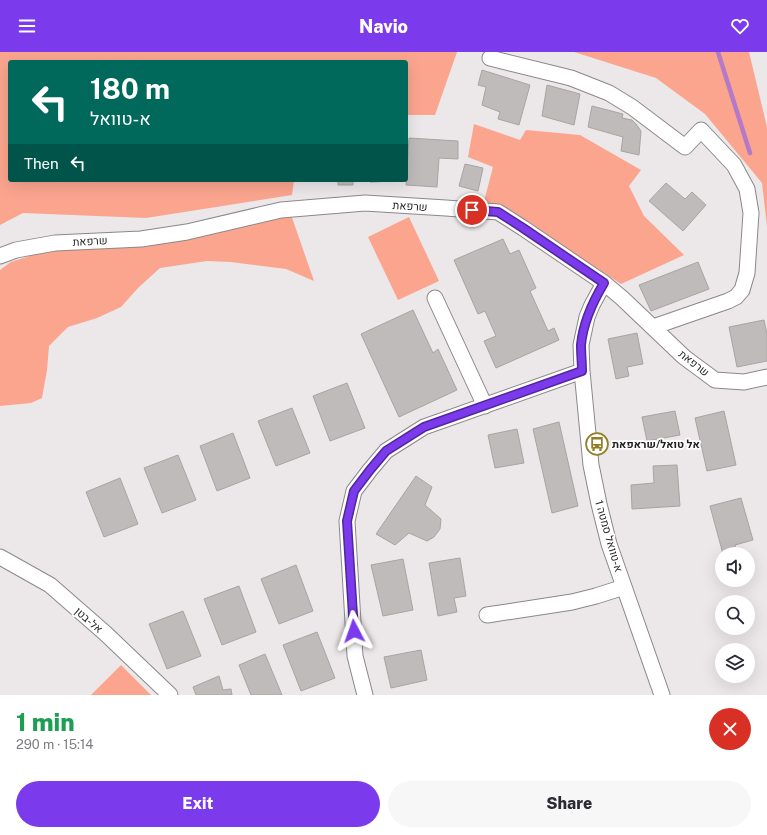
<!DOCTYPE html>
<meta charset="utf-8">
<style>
:root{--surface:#fff;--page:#f7f7f7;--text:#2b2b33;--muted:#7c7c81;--accent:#7c3aed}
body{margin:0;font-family:"Public Sans",Heebo,sans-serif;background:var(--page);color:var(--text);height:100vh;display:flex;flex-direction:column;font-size:15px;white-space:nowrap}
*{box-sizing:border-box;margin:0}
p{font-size:13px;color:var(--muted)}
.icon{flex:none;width:22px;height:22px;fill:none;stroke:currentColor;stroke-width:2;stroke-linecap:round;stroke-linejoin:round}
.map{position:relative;height:643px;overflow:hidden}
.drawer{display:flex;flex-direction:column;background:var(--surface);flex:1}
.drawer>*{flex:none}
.hud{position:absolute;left:8px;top:8px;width:400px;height:122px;border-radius:4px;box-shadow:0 4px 16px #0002;background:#00695c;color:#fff;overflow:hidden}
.controls{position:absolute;left:715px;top:495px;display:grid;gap:8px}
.controls a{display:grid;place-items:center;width:40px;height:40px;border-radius:50%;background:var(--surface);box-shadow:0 4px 16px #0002;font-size:20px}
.pin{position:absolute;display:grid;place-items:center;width:34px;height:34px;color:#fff;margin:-17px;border:2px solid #fff;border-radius:50%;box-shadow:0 1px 4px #0007}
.me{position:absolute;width:44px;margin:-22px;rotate:356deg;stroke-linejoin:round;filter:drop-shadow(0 0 3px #0008)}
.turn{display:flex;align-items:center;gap:14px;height:84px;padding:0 16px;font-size:18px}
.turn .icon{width:52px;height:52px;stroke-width:2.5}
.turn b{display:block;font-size:28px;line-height:34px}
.then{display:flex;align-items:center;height:38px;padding:0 16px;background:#0003;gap:8px;font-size:15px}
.round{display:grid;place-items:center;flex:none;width:42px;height:42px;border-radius:21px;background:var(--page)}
.overview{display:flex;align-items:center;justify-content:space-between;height:68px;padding:0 16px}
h1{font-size:24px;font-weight:800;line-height:30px;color:#1e9e55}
.primary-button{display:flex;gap:8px;margin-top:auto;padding:8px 16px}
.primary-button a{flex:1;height:46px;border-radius:24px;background:var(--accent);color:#fff;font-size:16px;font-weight:800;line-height:46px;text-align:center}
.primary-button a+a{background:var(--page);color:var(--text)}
header{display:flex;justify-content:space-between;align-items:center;height:52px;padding:0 16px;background:var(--accent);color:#fff;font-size:18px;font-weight:800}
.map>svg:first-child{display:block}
.green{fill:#fba58f}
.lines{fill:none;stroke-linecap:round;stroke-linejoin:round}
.stream{stroke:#b57ac7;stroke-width:4.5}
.building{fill:#c0bbbb;stroke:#a9a4a4}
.minor-casing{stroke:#8c8889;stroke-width:17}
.minor{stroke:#fff;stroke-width:15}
.route-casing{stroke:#51269a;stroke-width:10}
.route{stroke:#7c3aed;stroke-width:7}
.labels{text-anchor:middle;stroke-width:3.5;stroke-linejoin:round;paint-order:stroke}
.street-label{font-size:11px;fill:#211f1f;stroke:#fff}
.poi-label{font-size:11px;font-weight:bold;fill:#211f1f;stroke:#fff;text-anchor:start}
</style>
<header><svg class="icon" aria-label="menu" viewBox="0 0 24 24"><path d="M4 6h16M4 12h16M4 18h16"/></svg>Navio<svg class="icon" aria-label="heart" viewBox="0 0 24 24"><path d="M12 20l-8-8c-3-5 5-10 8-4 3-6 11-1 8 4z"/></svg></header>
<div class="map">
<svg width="767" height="643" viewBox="0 0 767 643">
<rect width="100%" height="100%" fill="#ece7e8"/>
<!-- green -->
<path class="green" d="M0 0H457L435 63H406V10H10V128H294L292 143 146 166 23 161 0 173Z
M574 0H749L767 75V174L762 131 705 62 656 26Z
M474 72 520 88 526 78 580 83 641 118 629 134 644 164 684 203 621 232 513 162 483 153 493 115 468 105Z
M289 157 314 229 286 217 231 210 207 209 160 216 138 236 121 255 97 266 68 275 49 294 47 318 42 346 31 351 0 354V218L11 210 48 198Z
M409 165 439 229 398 248 368 185Z
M121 613 151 643H91Z"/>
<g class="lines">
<!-- stream -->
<path class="stream" d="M718 0 750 101"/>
</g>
<!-- building -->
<path class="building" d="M482 18 530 33 519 73 498 67 500 60 482 53 486 35 478 33Z
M547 33 580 42 574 73 542 64Z
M592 54 623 62 622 66 632 68 636 72 641 79 639 103 621 99 623 85 588 75Z
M409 86 458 89V107L439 106 437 135 406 133Z
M465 112 483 116 478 139 459 134Z
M338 128H353V133H338Z
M370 128H395V129L370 130Z
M666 131 685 147 692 140 706 153 683 179 649 149Z
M503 187 510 202 519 198 536 236 530 239 548 279 554 276 559 288 496 316 484 289 496 284 485 259 478 262 454 208Z
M698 210 709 237 651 259 639 233Z
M413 258 433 301 438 297 457 338 399 365 361 282Z
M764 268 767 282V309L737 315 729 275Z
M637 281 643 312 627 315 629 324 616 327 608 287Z
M347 331 365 376 330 389 313 344Z
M292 356 310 401 276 414 258 369Z
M675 359 680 383 647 389 642 365Z
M724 359 736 413 707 419 695 366Z
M559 370 578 454 552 461 533 377Z
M517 377 524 411 495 416 488 383Z
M233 381 250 426 217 439 200 394Z
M178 403 196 448 162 461 144 416Z
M677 413 680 454 632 457 631 433 654 431 653 414Z
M416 424 432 435 425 453 441 467 440 477 434 485 427 489 409 481 395 493 376 482Z
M120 426 138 472 104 485 86 440Z
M741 446 753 488 735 493 737 501 732 502H723L710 454Z
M460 506 466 544 454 546 457 560 438 564 429 511Z
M403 507 413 558 383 564 371 513Z
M296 513 313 559 279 572 261 527Z
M239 534 256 580 222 593 204 547Z
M183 559 201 604 167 617 149 572Z
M317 580 335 626 301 639 283 593Z
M421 598 427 628 391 636 384 605Z
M265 602 282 643H251L239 613Z
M219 624 223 638 231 637 232 643H196L193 635Z"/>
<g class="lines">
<!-- minor casing -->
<g class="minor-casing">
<path id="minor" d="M490 6 571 26 609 41 632 55 685 95 701 78 734 113 747 137 751 161 747 221 742 238 736 245 728 249 653 275
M0 204 16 198 55 191 141 187 187 180 281 158 365 151 446 156 498 160 523 176 604 231 622 246 684 305 715 328 744 330 767 325
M604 231 592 253 587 265 581 293 582 319 591 413 599 452 609 492 662 643
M435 246 485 354
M0 505 50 533 105 581 170 643
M487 563 572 550 596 544 624 535
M365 643 355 604 347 469 354 439 370 418 386 399 424 375 582 319"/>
</g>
<!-- minor -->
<use href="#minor" class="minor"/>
</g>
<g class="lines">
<!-- route casing -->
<g class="route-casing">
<path id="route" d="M354 579 347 469 354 439 370 418 386 399 424 375 582 319C582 311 581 302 581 293 583 271 592 251 604 231L523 176 498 160 472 158"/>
</g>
<!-- route -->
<use href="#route" class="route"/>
</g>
<!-- icons -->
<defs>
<g id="bus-ring" transform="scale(1.15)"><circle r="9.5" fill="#fff" stroke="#957d25" stroke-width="1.5"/><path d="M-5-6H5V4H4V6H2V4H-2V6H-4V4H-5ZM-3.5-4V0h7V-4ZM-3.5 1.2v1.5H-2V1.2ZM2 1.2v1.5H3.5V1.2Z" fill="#957d25"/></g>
</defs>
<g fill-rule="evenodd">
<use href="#bus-ring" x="597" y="392"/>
</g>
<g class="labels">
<!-- street labels -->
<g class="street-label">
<text transform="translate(410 154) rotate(3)" y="4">שרפאת</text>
<text transform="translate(90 189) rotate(-3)" y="4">שרפאת</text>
<text transform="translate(694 311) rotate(38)" y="4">שרפאת</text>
<text transform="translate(609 484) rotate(74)" y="4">א-טוואל סמטה 1</text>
<text transform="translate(89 568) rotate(41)" y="4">אל-בטן</text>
</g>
<!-- poi labels -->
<g class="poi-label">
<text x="612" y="396">אל טואל/שראפאת</text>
</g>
</g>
</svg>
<div class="controls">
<a><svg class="icon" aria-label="sound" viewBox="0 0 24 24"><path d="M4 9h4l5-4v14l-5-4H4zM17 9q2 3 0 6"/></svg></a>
<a><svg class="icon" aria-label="search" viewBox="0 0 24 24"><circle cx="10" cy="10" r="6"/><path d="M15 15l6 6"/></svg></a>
<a><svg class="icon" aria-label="layers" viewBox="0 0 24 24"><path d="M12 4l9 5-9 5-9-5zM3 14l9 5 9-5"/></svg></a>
</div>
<div class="pin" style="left:472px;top:158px;background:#d93025"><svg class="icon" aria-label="arrive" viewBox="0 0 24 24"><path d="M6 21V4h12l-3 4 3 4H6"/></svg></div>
<svg class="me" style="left:354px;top:579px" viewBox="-20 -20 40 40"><path d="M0-17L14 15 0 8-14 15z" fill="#7c3aed" stroke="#fff" stroke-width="4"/></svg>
<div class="hud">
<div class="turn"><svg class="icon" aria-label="left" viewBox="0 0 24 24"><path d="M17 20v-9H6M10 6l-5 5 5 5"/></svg><div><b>180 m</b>א-טוואל</div></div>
<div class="then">Then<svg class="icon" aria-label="left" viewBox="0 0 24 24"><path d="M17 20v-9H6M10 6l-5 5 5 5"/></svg></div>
</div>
</div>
<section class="drawer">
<div class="overview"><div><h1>1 min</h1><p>290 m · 15:14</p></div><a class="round" style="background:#d93025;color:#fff"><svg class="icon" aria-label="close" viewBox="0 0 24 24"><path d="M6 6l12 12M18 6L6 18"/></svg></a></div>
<div class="primary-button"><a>Exit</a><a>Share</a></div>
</section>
